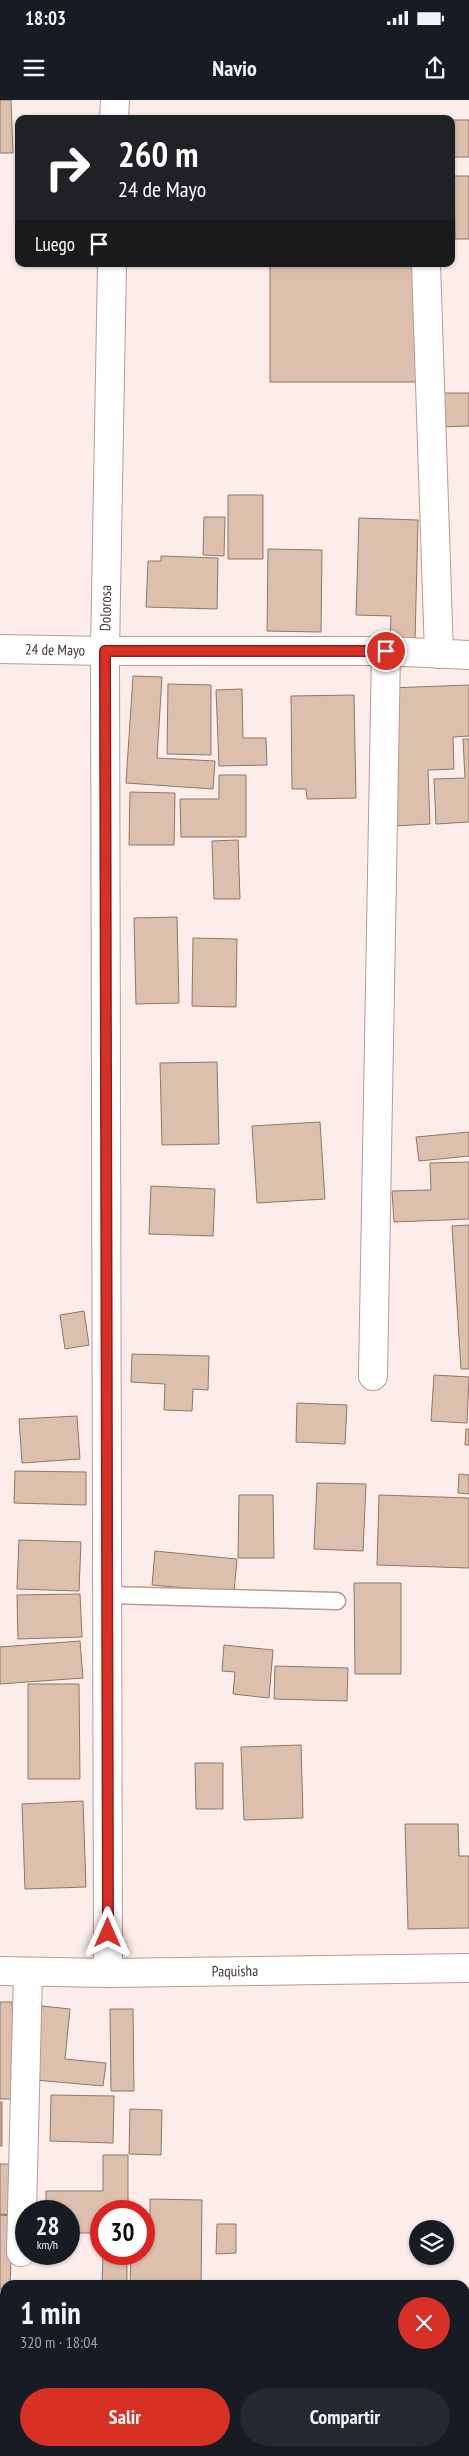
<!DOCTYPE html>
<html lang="es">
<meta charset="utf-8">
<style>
:root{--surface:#171b24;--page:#242831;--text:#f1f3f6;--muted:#9ea1a6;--accent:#d93025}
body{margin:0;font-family:"PT Sans Narrow",sans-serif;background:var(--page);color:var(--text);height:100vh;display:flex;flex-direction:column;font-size:19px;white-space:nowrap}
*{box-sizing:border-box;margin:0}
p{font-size:16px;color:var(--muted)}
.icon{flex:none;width:28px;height:28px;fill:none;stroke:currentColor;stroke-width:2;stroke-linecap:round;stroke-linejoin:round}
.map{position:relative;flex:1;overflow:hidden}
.sheet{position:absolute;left:0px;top:2180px;width:470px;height:176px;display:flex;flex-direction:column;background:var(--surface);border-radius:15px 15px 0 0;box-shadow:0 1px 4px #0004}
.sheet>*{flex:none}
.banner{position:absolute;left:15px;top:15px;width:440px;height:152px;border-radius:10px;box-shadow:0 1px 4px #0004;background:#202124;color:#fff;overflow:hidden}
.fabs{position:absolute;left:409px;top:2120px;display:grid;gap:10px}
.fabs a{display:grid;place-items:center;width:45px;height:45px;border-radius:50%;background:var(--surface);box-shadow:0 1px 4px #0004;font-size:25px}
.speed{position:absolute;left:15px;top:2100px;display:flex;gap:10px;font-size:25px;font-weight:700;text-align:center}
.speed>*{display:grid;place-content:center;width:65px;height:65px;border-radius:50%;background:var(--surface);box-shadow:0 1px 4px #0004;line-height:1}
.speed small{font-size:12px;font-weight:400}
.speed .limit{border:8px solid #d22;background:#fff;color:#111}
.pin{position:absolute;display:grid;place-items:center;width:42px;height:42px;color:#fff;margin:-21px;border:2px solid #fff;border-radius:50%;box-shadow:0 1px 5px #0007}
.me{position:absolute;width:55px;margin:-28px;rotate:0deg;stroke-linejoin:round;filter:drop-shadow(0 0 4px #0008)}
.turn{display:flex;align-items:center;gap:18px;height:105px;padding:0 20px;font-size:22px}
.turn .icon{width:65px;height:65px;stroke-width:2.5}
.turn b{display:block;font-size:35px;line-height:42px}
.then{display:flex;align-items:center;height:48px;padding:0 20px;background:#0003;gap:10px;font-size:19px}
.round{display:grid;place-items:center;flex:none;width:52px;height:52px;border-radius:26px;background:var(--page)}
.summary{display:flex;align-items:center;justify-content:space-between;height:85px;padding:0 20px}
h1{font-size:30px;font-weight:700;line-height:38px}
.cta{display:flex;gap:10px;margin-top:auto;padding:10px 20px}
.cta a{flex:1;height:58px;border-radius:30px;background:var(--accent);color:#fff;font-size:20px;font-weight:700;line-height:58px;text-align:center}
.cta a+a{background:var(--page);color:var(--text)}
.status{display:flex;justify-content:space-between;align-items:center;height:35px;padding:0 25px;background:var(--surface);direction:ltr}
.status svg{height:14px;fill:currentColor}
header{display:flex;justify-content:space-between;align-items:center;height:65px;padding:0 20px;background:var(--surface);font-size:22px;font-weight:700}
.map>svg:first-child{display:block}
.building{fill:#dcc0ad;stroke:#907764}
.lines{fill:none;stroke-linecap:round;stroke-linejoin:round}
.lane-casing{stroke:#bb9993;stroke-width:19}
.street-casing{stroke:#bb9993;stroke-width:30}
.lane{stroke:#fff;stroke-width:16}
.street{stroke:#fff;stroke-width:28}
.route-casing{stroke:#8d1f18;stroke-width:12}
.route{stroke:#d93025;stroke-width:9}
.labels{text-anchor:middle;stroke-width:4;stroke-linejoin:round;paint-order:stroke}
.street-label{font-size:15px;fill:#433533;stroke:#fcedeb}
</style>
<div class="status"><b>18:03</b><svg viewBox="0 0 49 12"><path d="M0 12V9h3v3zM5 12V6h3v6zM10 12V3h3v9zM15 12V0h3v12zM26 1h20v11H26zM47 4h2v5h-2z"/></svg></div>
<header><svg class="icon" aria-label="menu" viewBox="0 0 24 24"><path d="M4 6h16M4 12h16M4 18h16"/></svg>Navio<svg class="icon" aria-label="share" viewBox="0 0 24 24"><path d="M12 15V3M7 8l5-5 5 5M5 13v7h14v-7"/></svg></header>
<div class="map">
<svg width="469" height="2356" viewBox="0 0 469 2356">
<rect width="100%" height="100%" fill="#fcedeb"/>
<!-- building -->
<path class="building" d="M0 0H11L13 53H0Z
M451 20H469V57H451Z
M454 76H469V139H455Z
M270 164H418L419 282H270Z
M441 293H469V326L441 327Z
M228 395H263V459H228Z
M204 417H225L224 456 203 455Z
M359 418 418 420 415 541 390 540 391 516 356 515Z
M268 449 322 450 321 532 267 531Z
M161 456 218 458 217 509 146 507 148 461H161Z
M133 576 162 577 157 658 215 661 213 689 126 683Z
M168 584 211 585V655L167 654Z
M469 585V636L453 637 454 669 428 670 430 724 394 726 389 588Z
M242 589 243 638H266L267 665 219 666 216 590Z
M354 595 356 698 307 699 306 689H292L291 596Z
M463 639H469V722L436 724 434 679 465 678Z
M219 675H246V737H181L180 699H219Z
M130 692 175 693 174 745H129Z
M238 740 240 799H214L212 741Z
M177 817 179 903 136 904 134 818Z
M193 838 237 839 236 907 192 906Z
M217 962 219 1044 162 1045 160 963Z
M320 1022 325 1099 257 1103 252 1026Z
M469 1032V1056L419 1061 416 1037Z
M469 1062V1119L394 1122 392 1091 431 1090 430 1063Z
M151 1086 215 1089 213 1136 149 1134Z
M469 1125V1269H461L452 1126Z
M84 1211 89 1245 65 1249 60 1215Z
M132 1254 209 1256 208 1290 193 1289 192 1311 164 1310 165 1284 131 1282Z
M434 1275 469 1277 467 1323 431 1321Z
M297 1303 347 1305 345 1344 296 1342Z
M77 1316 80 1359 22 1363 19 1319Z
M466 1329H469V1345H465Z
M15 1371 86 1372V1405L14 1403Z
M459 1374 469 1375V1394L458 1393Z
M317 1383 366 1384 363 1451 314 1449Z
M239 1395H273L274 1458H238Z
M379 1395 469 1398V1468L377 1465Z
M19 1440 81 1442 79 1491 17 1489Z
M155 1451 237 1459 234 1492 152 1485Z
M354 1483H401V1574H355Z
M80 1494 82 1537 18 1539 17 1495Z
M80 1541 83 1578 0 1584V1547Z
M224 1545 273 1550 269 1598 233 1594 235 1572 222 1571Z
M275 1566 348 1568 347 1601 274 1599Z
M28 1584H79L80 1679H28Z
M301 1645 303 1718 244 1720 241 1647Z
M195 1663H223V1709H196Z
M83 1701 86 1787 25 1789 22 1704Z
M405 1724H458L459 1756H469V1828L408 1829Z
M0 1902H12L16 1999H0Z
M42 1906 70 1909 65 1959 106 1963 103 1986 35 1980Z
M110 1909H133L134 1991H111Z
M51 1995 114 1996 113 2043 50 2041Z
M0 2002H2V2046H0Z
M130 2009 162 2010 161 2055 129 2054Z
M103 2055H128V2111H101V2133H69V2111H46V2091H103Z
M0 2064H13L11 2115 0 2114Z
M150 2099 202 2100 201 2185H130L131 2154H144V2133H150Z
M0 2115 13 2116 10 2185H5V2190L0 2189Z
M217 2124H236V2153L216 2154Z
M103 2154H127V2185H102Z
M0 2276H5V2351H31V2354L0 2353Z
M339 2351H400V2356H339Z
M454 2352H469V2356H454Z"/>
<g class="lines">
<!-- lane casing -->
<g class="lane-casing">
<path id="lane" d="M108 1495 337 1501"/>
</g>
<!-- street casing -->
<g class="street-casing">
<g id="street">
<path d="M114 19 115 0"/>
<path d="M426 164 439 554"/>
<path id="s1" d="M0 549 105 551H386L469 555"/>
<path d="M373 1276 386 551"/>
<path id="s2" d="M0 1871 108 1873 469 1868"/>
<path id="s3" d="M108 1873 105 551 112 164"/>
<path d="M21 2152 28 1872"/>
<path d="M219 2351 220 2356"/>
</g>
</g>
<!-- lane -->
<use href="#lane" class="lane"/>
<!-- street -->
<use href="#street" class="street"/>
</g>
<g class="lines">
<!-- route casing -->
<g class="route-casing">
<path id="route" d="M108 1833 105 551H386"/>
</g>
<!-- route -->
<use href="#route" class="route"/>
</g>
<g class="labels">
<!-- street labels -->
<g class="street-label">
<text dy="5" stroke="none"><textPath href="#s3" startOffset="1365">Dolorosa</textPath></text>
<text dy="5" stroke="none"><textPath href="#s1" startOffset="55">24 de Mayo</textPath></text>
<text dy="5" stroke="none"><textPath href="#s2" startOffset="235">Paquisha</textPath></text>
</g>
</g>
</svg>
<div class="fabs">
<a><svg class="icon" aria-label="layers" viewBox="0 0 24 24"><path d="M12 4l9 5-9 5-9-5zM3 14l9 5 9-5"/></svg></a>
</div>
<div class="speed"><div>28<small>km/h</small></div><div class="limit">30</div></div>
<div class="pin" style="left:386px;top:551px;background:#d93025"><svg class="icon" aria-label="arrive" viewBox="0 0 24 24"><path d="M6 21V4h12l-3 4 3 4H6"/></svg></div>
<svg class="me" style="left:108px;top:1833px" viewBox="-20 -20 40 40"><path d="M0-17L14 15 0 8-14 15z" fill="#d93025" stroke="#fff" stroke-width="4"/></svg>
<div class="banner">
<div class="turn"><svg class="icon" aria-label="right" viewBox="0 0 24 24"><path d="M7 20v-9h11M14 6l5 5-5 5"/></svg><div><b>260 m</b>24 de Mayo</div></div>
<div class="then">Luego<svg class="icon" aria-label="arrive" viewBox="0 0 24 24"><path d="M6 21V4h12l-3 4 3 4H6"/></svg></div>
</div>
<section class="sheet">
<div class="summary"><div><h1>1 min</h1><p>320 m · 18:04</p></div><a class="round" style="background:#d93025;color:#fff"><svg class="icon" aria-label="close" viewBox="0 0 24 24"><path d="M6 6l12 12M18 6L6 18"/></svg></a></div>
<div class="cta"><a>Salir</a><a>Compartir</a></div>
</section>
</div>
